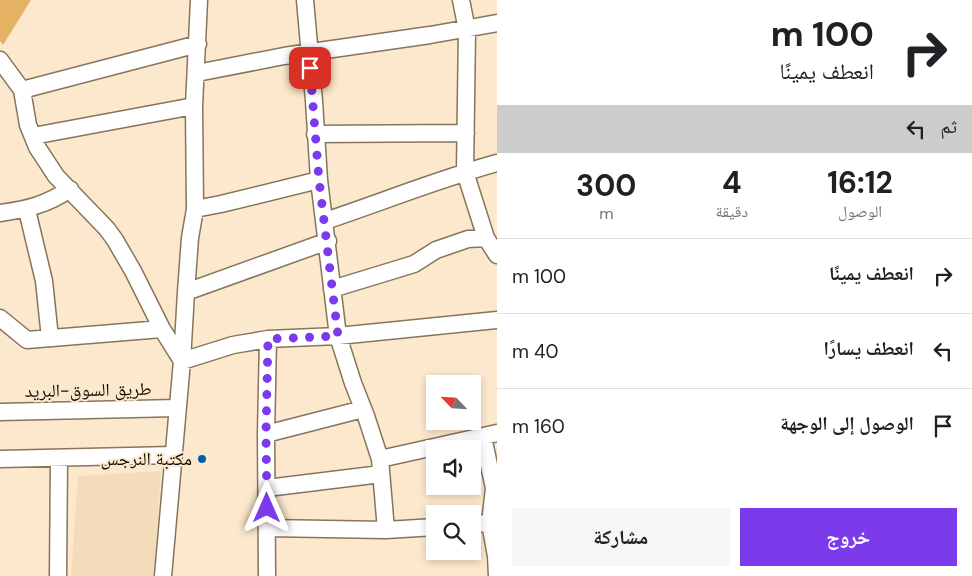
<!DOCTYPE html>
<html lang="ar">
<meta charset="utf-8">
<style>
:root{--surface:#fff;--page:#f6f6f6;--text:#202124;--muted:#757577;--line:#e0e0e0;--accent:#7c3aed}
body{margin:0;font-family:"DM Sans","Noto Naskh Arabic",sans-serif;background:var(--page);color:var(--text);direction:rtl;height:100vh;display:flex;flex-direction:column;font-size:19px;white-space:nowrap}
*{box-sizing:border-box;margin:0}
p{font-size:16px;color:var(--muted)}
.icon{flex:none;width:28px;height:28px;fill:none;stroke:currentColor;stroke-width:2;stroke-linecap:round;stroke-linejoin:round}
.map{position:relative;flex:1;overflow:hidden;direction:ltr}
.details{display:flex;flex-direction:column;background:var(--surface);width:475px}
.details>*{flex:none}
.banner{background:#fff;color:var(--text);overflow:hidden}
.needle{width:32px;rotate:295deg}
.tools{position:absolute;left:426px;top:375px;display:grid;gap:10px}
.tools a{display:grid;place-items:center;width:55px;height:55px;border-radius:0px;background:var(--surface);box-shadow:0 2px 8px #0003;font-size:25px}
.pin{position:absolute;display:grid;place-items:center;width:42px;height:42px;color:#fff;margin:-21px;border-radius:10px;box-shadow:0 2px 8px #0006}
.me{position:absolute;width:55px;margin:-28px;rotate:0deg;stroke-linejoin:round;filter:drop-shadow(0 0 4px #0008)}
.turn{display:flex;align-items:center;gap:18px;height:105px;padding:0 15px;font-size:22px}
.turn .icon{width:65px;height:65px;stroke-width:2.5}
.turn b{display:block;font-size:35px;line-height:42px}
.then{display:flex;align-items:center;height:48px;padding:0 15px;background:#0003;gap:10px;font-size:19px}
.eta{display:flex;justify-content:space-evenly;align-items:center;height:85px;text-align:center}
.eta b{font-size:30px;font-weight:700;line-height:35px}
.primary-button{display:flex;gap:10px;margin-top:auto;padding:10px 15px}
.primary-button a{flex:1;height:58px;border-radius:0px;background:var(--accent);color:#fff;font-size:20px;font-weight:700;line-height:58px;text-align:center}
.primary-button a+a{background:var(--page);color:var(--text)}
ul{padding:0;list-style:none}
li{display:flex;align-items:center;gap:15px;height:75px;padding:0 15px;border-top:1px solid var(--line)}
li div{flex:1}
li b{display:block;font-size:19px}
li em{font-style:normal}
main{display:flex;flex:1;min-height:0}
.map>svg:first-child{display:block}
.built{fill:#f4dcba}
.green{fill:#e5b263}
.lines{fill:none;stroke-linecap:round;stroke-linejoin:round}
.minor-casing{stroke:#86755c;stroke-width:19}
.minor{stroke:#fff;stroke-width:16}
.route{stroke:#7c3aed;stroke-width:9;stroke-dasharray:0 16.2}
.poi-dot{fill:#0160ad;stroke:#fce8cc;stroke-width:2}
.labels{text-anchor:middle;stroke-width:4;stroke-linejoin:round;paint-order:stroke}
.street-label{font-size:18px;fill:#100a03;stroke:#fce8cc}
.poi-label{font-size:18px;fill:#100a03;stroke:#fce8cc;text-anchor:end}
</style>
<main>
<section class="details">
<div class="banner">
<div class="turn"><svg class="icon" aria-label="right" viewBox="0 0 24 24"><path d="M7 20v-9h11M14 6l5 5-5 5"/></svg><div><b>100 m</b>انعطف يمينًا</div></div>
<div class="then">ثم<svg class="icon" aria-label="left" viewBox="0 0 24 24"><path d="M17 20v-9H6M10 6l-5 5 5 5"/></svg></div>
</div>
<div class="eta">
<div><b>16:12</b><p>الوصول</p></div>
<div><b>4</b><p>دقيقة</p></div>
<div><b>300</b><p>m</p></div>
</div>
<ul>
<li><svg class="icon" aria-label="right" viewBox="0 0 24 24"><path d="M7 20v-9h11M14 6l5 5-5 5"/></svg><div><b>انعطف يمينًا</b></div><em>100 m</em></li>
<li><svg class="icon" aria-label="left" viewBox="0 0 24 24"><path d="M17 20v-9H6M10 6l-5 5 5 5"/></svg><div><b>انعطف يسارًا</b></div><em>40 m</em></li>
<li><svg class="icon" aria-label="arrive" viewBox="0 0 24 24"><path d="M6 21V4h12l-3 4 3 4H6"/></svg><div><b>الوصول إلى الوجهة</b></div><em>160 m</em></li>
</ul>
<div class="primary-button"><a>خروج</a><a>مشاركة</a></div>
</section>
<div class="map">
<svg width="497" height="576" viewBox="0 0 497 576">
<rect width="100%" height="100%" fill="#fce8cc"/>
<!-- built -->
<path class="built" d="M161 471 154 576H71L78 476Z"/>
<!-- green -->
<path class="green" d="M0 0H31L3 45 0 41Z"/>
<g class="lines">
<!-- minor casing -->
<g class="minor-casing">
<path id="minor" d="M305 0 314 101 319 180 338 336 353 383 366 416 380 459 386 530
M461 0 467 30 465 172 486 238 497 255
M0 60 22 90 28 125 37 147 56 176 107 229 115 240 133 271 162 329 182 361 163 576
M197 73 284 56 430 35 497 23
M22 90 198 44
M315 134 466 133
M33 136 194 106
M195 209 194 106 199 0
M27 210 44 281 50 338
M0 213C28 209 46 205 70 189
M325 221C382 202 439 179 497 163
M328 241 186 292 182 361 233 345 268 339 338 336 497 320
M332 289 414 264 436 250 468 239 486 238
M186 292 190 238 195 209 221 204 319 180
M0 318 27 340 162 329
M0 412 177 408
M266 434 363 409
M483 437 494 488 497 486
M0 459 173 455
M380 459 497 433
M267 488 381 474
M494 488 490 523 496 556 497 576
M472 524 490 523
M267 528 386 530 435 527
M58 576 59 458
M267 576 266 434 268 339"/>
</g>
<!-- minor -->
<use href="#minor" class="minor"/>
</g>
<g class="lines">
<!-- route -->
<path class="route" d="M267 508 266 434 268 339 338 336 319 180 310 68"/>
</g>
<!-- markers -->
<circle class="poi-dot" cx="202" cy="459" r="5"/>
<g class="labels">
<!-- street labels -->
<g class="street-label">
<text transform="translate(88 390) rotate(-1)" y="6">طريق السوق-البريد</text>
</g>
<!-- poi labels -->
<g class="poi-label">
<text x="192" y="465">مكتبة النرجس</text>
</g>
</g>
</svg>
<div class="tools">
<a><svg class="needle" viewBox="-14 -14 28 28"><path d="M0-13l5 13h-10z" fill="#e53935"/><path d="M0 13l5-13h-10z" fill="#757577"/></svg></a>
<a><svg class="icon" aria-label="sound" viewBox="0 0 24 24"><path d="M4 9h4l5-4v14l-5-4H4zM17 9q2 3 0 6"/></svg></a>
<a><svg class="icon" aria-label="search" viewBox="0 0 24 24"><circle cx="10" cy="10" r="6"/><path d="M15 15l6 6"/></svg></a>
</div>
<div class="pin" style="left:310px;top:68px;background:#d93025"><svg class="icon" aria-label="arrive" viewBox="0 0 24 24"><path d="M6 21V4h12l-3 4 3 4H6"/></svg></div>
<svg class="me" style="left:267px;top:508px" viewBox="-20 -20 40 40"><path d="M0-17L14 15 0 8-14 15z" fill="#7c3aed" stroke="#fff" stroke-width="4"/></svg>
</div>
</main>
